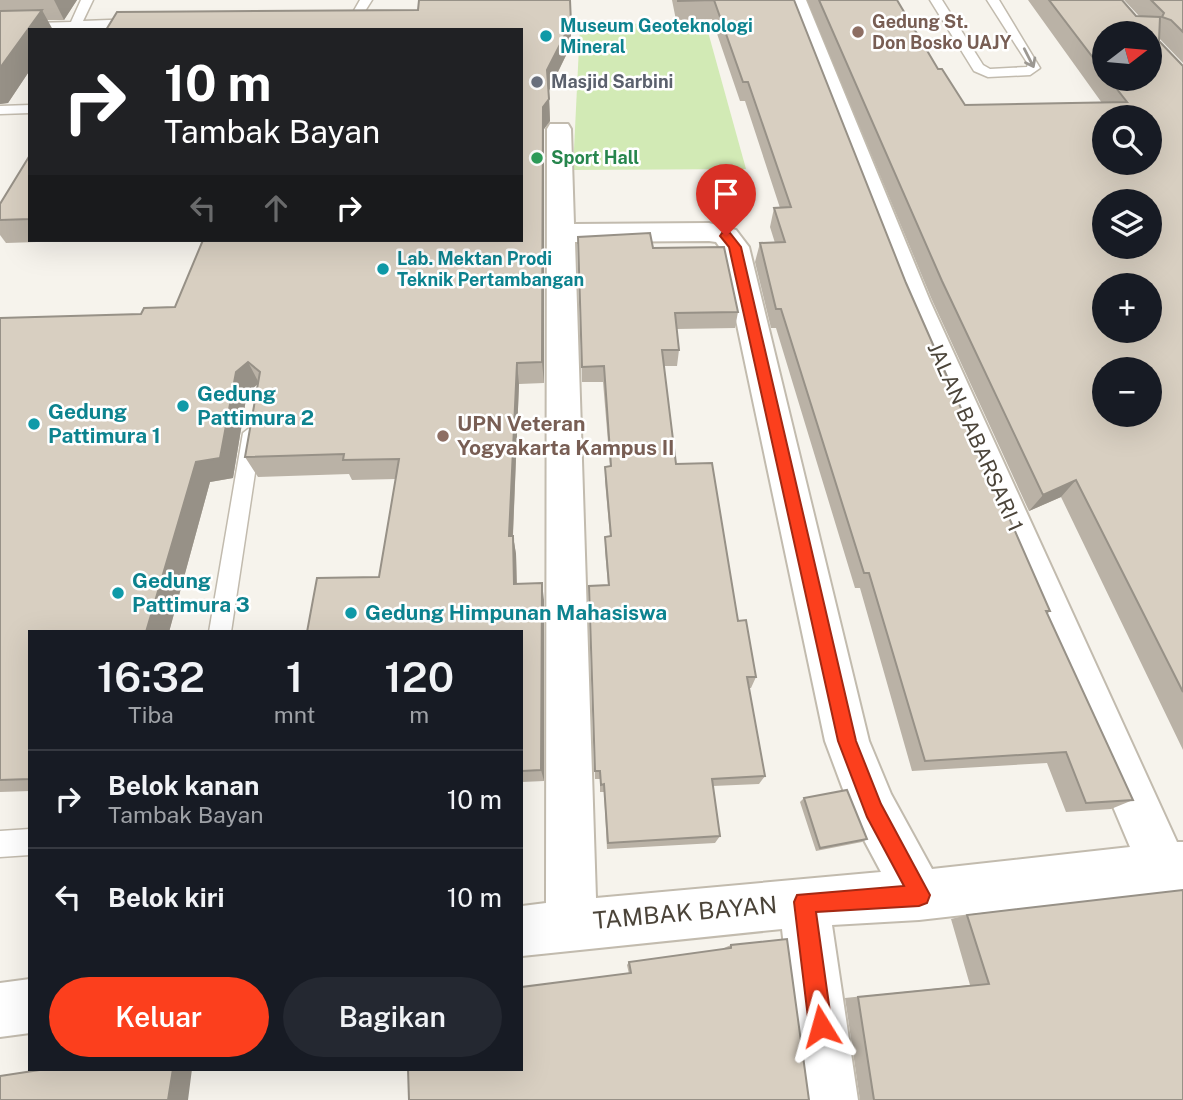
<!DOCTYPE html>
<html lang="id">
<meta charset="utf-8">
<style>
:root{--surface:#171b24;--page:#242831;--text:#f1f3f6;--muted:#9ea1a6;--line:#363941;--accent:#fc3f1d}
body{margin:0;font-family:"Public Sans",sans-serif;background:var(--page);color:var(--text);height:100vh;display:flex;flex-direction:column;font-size:26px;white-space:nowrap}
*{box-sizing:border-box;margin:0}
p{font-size:23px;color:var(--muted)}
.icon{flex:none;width:38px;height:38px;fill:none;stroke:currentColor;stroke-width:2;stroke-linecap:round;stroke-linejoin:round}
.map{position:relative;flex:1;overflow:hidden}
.details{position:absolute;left:28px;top:630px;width:495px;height:441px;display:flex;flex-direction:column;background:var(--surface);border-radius:0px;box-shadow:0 7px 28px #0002}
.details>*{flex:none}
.top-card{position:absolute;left:28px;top:28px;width:495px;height:214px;border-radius:0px;box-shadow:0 7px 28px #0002;background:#202124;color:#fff;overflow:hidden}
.needle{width:46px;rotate:74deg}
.buttons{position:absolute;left:1092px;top:21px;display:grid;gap:14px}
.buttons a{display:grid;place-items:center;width:70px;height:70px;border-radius:50%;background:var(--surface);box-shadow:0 7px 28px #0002;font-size:35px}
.pin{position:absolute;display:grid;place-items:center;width:60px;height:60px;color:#fff;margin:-72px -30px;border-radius:50% 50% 50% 0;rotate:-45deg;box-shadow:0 0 7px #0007}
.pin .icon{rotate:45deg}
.me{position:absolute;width:77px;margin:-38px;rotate:352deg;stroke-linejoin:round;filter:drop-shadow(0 0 5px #0008)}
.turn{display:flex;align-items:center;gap:24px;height:147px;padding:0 21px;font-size:32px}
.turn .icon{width:91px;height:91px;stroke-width:2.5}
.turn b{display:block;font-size:49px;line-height:60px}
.lanes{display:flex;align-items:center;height:66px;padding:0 21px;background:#0003;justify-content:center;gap:35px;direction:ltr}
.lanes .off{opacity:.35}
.eta{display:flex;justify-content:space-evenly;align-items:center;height:119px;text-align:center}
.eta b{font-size:42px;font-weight:600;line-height:49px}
.cta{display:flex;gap:14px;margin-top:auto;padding:14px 21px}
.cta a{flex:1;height:80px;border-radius:42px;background:var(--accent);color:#fff;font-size:28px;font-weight:600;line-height:80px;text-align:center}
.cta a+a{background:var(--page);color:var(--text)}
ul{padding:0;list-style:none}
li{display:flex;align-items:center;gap:21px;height:98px;padding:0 21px;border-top:2px solid var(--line)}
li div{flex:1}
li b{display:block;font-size:26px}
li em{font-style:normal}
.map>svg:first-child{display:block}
.green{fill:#d2eab5}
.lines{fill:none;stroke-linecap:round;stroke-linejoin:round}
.lane-casing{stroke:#c2bbae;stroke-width:3}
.street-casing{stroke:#c2bbae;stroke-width:4}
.lane{fill:#fff;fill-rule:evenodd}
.street{fill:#fff;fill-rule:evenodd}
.wall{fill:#bab2a6;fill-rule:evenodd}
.shaded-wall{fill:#979187}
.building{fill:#d8cfc1;stroke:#979187;stroke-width:2;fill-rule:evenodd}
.oneway{stroke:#9c9892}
.route{fill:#fc3f1d;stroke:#a42913;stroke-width:2}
.education-dot{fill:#8d6e63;stroke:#fff;stroke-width:2.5}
.culture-dot{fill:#0f9aa8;stroke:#fff;stroke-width:2.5}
.worship-dot{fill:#6b7280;stroke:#fff;stroke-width:2.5}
.leisure-dot{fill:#2e9e5b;stroke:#fff;stroke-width:2.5}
.labels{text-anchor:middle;stroke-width:5;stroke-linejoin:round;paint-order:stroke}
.far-education-label{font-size:18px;font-weight:bold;fill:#785e54;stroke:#fff;text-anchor:start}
.far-culture-label{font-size:18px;font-weight:bold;fill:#0d838f;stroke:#fff;text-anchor:start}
.far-worship-label{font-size:18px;font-weight:bold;fill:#5b616d;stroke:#fff;text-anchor:start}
.far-leisure-label{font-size:18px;font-weight:bold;fill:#27864d;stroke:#fff;text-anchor:start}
.culture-label{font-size:21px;font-weight:bold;fill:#0d838f;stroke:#fff;text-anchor:start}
.education-label{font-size:21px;font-weight:bold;fill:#785e54;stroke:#fff;text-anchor:start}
.street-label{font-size:21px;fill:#4b4439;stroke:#fff}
.near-street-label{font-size:24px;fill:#4b4439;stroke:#fff}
</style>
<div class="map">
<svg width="1183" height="1100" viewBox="0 0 1183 1100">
<rect width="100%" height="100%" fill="#f6f3ec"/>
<!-- green -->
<path class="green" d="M705 21 746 169 573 170 580 26Z"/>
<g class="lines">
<!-- lane casing -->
<g class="lane-casing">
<path id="lane" d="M81 0H93L83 21 136 19 142 23 136 27 0 32V24L71 22Z
M360 0H372L360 19 336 21 330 18 352 14Z
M930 0H942L983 65 990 69 1027 67 1028 64 987 0H999L1040 68 1030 75 988 77 974 71Z
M30 105V113L0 114V106Z
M252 426 261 433 231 632H209L243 433Z
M30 829V855L0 857V831Z"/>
</g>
<!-- street casing -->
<g class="street-casing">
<path id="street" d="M786 0H806L930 301 1177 842H1183V890L919 920 832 925 858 1100H802L782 929 522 956V906L546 903 547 129 550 124H568L571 129 574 224 709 223 736 230 749 247 869 741 891 794 932 869 1130 847 900 301ZM709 241 716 242 721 249 825 741 857 827 881 872 596 898 575 242Z
M30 979V1033L0 1037V983Z"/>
</g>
<!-- lane -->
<use href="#lane" class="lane"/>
<!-- street -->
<use href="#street" class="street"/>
</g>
<!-- wall -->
<path class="wall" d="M0 0H77L64 20H48L30 30V70L8 103 0 104Z
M672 0H794L906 283 1050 611 1047 614 1133 800 1111 809 1066 812 1047 763 912 771 860 588H855L776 328H771L755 262 760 243H775L770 227 774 208H780L745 101H740L712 19 676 20Z
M807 0H897L938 69 965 105 1102 103 1028 0H1122L1136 16H1139L1124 0H1183V63L1159 38V41L1183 66V750L1061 497 1029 511 932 300ZM1104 33 1150 79H1104Z
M522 30 571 45 549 91 550 121 544 129V383L519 384 513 536 516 554 517 584 544 600V781L522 782V632L379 577 396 479 352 480 349 474 258 477 245 457 258 384 247 393 233 478 210 482 169 632H30V791L0 792V318L141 314 175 307Z
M30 155V240H98L6 243 0 235V204Z
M578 237 653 248 738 312 735 328 677 329 679 350 677 366H664L676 464 738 621 756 677 751 688H749L765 776 759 784 713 786 720 836 715 843 607 849 604 792H600V779H595L589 586 608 585 605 550V537L610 536 605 481V467L610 466 603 382H582Z
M804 798 867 839 862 842 816 851 800 802Z
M967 915 1183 1100H860L845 998 970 985 951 919Z
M731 945 809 1100 629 974 627 965 629 962 725 949 724 948Z"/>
<!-- shaded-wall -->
<path class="shaded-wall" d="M54 0H77L64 20Z
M42 10 53 30H30V70L8 103 0 104V68Z
M571 23V45L548 92 547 70Z
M549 99 550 121 544 129V383L542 362 543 107Z
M248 362 259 383 247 393 233 478 210 482 169 632H146L196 462 236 372Z
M517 363 519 384 512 555 509 536Z
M1076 480 1061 497 1029 511 1043 495Z
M513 536 516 554 517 601 514 584Z
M542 583 544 600V781L541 770Z
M173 1069H192L188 1100H168Z"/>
<!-- building -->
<path class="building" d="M419 0H570L571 23 547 70 549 99 543 107 542 362 517 363 509 536H513L514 584 542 583 541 770 522 771V632H307L317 578 379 577 399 459 343 460 344 454 245 457 260 372 248 362 236 372 220 458 196 462 146 632H30V779L0 780V318L141 314 144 308 175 307 203 240H522V30H106L117 12 418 10Z
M678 0H794L906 283 1050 611H1046L1133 800 1086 803 1066 752 925 761 869 573H864L781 309H776L760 243 785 242 774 208 791 207 748 82H743L714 0 678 1Z
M819 0H897L938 69H942L965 105 1127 102 1109 79H1150V33H1104V72L1049 0H1122L1136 16 1160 17 1159 41 1183 66V692L1076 480 1043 495 942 281ZM1104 117H1150V163H1104ZM1104 201H1150V247H1104ZM1104 285H1150V331H1104ZM1104 369H1150V415H1104Z
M1151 0H1183V32L1171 20 1162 17 1164 13Z
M42 10 0 68V11Z
M30 155V219L0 220V204Z
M650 233 653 248 724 247 738 312 675 313 679 350H662L676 464 712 463 738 621 746 620 756 677H747L765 776 712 779 720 836 608 843 604 784 601 785 600 771H595L589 586 609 585 605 537 611 536 605 467 611 466 604 366 582 367 578 237Z
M847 790 867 839 820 848 804 798Z
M1183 890V1100H874L858 997 989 984 967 915Z
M787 939 809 1100H409L408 1069H522V987L631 973 629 962 731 948V945Z
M46 1069H173L168 1100H0V1076Z"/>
<!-- one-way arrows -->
<defs><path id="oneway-shaft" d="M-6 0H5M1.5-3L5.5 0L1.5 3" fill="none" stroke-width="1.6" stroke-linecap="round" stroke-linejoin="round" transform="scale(1.75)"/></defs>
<use class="oneway" href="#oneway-shaft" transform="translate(1029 58) rotate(63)"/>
<!-- route -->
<path class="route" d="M722 233H730L741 247 856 741 881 804 930 895 927 903 919 906 816 912 832 1026 828 1033 821 1037 813 1033 809 1026 794 902 797 895 904 886 867 817 838 741 729 247 720 236Z"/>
<!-- markers -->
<g class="education-dot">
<circle cx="858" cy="32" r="7"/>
<circle cx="443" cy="436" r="7"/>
</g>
<g class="culture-dot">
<circle cx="546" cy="36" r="7"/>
<circle cx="383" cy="269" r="7"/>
<circle cx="183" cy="406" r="7"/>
<circle cx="34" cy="424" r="7"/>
<circle cx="118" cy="593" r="7"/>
<circle cx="351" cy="613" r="7"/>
</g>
<circle class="worship-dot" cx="537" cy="82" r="7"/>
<circle class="leisure-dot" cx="537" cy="158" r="7"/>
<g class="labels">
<!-- far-education labels -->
<g class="far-education-label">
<text x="872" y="28">Gedung St.<tspan x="872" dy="21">Don Bosko UAJY</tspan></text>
</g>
<!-- far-culture labels -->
<g class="far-culture-label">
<text x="560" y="32">Museum Geoteknologi<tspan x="560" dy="21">Mineral</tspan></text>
<text x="397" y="265">Lab. Mektan Prodi<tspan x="397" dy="21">Teknik Pertambangan</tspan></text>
</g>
<!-- far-worship labels -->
<g class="far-worship-label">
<text x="551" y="88">Masjid Sarbini</text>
</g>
<!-- far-leisure labels -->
<g class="far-leisure-label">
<text x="551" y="164">Sport Hall</text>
</g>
<!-- culture labels -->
<g class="culture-label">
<text x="197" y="401">Gedung<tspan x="197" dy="24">Pattimura 2</tspan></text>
<text x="48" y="419">Gedung<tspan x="48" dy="24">Pattimura 1</tspan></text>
<text x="132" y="588">Gedung<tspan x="132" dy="24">Pattimura 3</tspan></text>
<text x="365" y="620">Gedung Himpunan Mahasiswa</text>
</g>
<!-- education labels -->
<g class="education-label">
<text x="457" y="431">UPN Veteran<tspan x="457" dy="24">Yogyakarta Kampus II</tspan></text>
</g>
<!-- street labels -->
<g class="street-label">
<text transform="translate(975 437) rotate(66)" y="7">JALAN BABARSARI 1</text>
</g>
<!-- near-street labels -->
<g class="near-street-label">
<text transform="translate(685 913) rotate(-5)" y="8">TAMBAK BAYAN</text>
</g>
</g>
</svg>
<div class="buttons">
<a><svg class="needle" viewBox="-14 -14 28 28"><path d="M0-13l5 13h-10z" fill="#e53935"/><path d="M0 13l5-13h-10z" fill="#9ea1a6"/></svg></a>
<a><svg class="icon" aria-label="search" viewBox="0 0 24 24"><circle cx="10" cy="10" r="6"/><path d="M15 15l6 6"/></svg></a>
<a><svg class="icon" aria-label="layers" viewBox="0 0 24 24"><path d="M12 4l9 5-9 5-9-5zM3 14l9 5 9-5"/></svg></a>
<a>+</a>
<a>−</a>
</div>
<div class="pin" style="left:726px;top:236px;background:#d93025"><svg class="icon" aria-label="arrive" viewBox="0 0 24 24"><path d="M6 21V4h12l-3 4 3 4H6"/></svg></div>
<svg class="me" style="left:821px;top:1026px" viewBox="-20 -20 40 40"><path d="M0-17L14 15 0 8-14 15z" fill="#fc3f1d" stroke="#fff" stroke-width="4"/></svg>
<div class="top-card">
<div class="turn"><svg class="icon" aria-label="right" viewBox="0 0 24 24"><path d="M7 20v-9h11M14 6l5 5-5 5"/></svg><div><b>10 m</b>Tambak Bayan</div></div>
<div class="lanes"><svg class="icon off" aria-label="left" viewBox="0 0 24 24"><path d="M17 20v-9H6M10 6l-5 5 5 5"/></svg><svg class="icon off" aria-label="ahead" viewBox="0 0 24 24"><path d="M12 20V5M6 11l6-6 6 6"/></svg><svg class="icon" aria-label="right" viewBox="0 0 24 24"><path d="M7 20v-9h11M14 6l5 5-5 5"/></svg></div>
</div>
<section class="details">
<div class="eta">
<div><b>16:32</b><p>Tiba</p></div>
<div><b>1</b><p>mnt</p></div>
<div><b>120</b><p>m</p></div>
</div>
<ul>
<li><svg class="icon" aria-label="right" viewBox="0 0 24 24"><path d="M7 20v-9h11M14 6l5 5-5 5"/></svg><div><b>Belok kanan</b><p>Tambak Bayan</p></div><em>10 m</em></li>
<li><svg class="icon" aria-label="left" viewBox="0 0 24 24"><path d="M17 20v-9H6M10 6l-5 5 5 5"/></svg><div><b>Belok kiri</b></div><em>10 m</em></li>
</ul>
<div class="cta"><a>Keluar</a><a>Bagikan</a></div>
</section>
</div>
